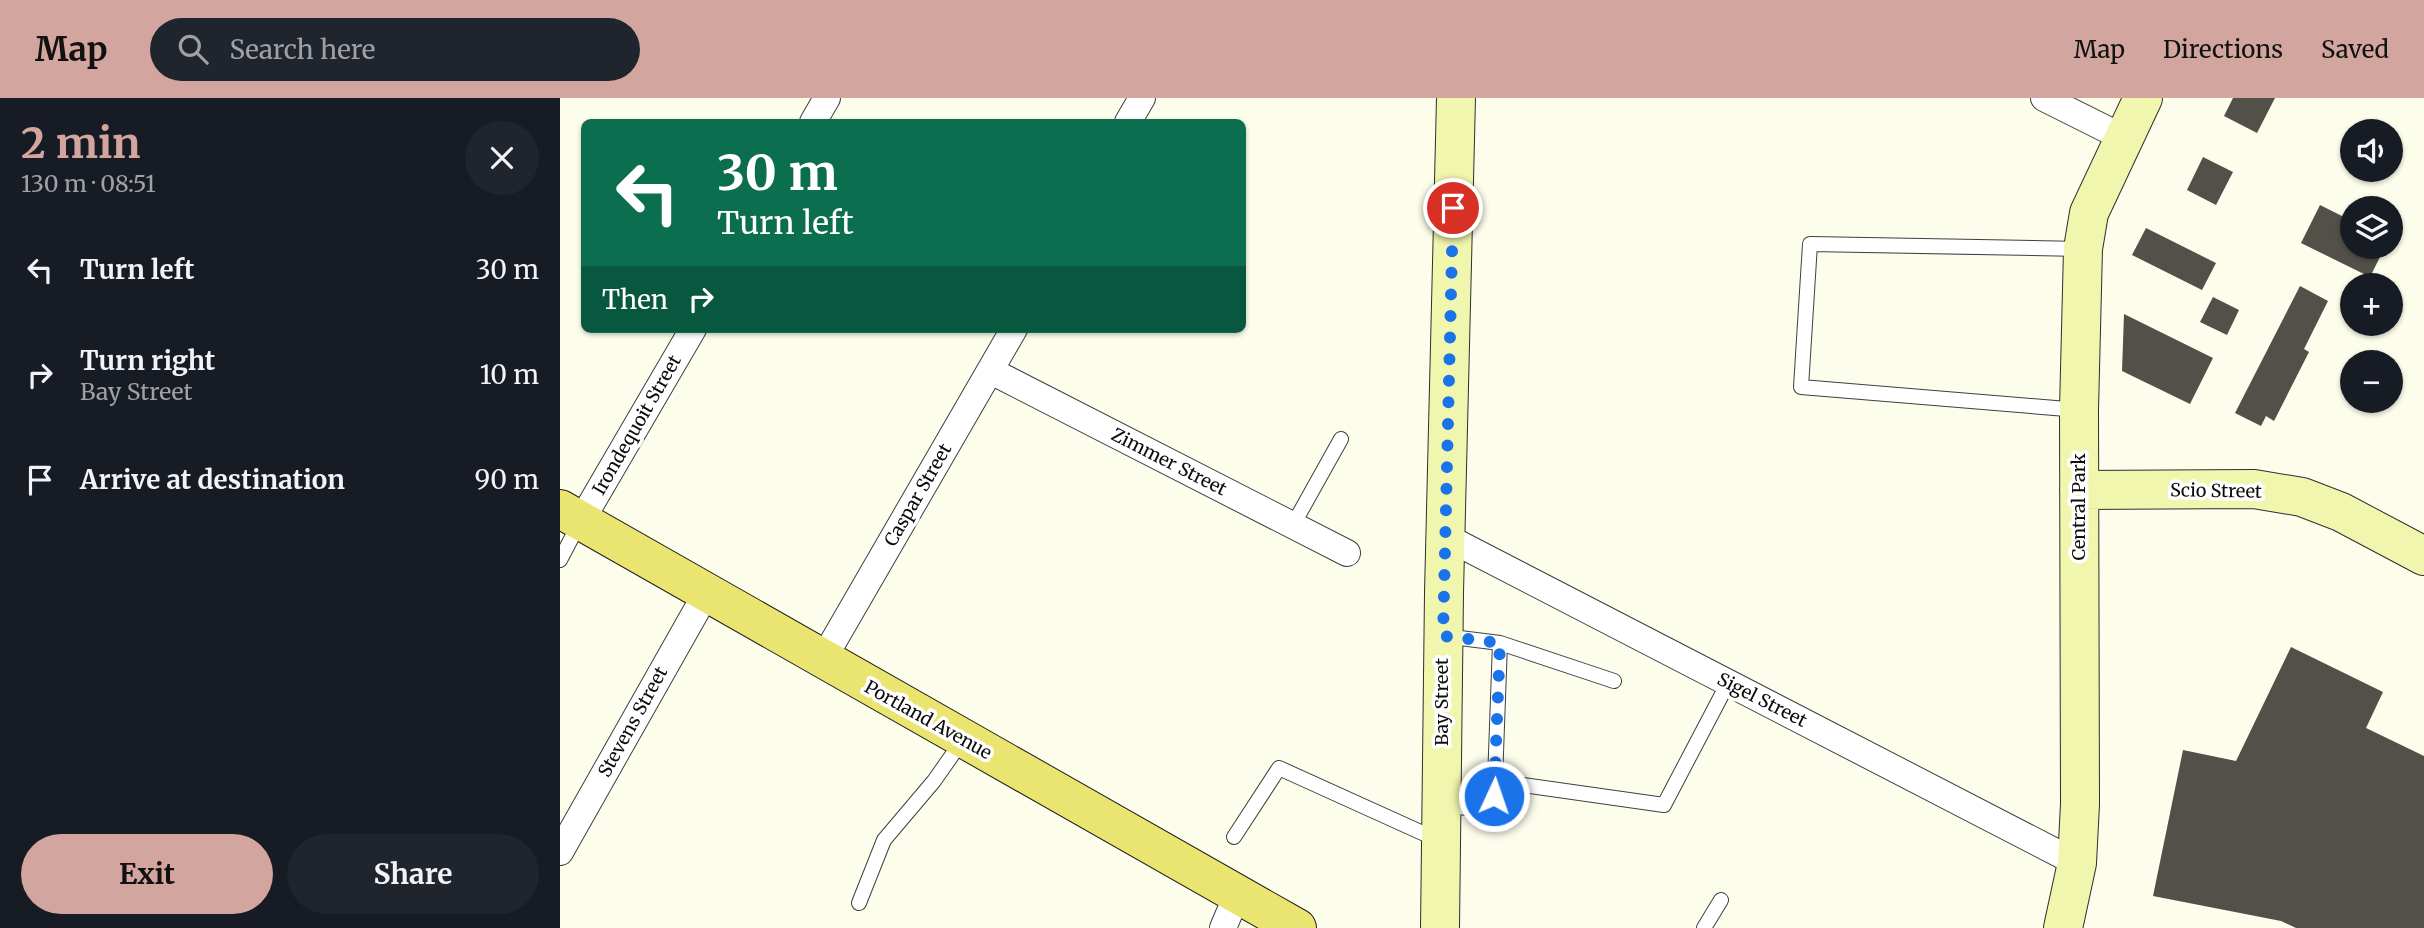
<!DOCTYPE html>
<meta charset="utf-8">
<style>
:root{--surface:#171b24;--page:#20242c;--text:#f1f3f6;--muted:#9ea1a6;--accent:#d2a59e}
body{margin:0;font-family:Merriweather,serif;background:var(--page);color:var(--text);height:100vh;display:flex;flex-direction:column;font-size:26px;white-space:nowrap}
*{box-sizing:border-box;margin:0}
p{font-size:23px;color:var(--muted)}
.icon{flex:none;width:38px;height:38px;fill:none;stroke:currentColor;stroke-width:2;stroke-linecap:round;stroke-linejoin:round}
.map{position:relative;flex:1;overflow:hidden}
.drawer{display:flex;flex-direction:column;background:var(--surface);width:560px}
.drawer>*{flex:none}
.hud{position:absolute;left:21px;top:21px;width:665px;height:214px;border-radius:10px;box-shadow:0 2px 5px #0004;background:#0b6e4f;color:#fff;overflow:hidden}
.fabs{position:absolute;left:1780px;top:21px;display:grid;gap:14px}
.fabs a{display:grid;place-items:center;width:63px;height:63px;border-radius:50%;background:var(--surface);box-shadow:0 2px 5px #0004;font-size:35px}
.pin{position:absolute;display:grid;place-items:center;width:60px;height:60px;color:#fff;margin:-30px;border:4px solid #fff;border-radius:50%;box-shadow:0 2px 7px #0007}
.me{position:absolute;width:77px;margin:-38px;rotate:3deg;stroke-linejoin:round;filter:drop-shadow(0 0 5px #0008)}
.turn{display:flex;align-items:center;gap:24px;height:147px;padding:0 21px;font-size:32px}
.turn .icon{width:91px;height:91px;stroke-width:2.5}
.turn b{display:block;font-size:49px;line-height:60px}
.then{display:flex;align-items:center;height:66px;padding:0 21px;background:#0003;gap:14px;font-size:26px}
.round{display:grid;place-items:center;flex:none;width:74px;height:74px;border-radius:37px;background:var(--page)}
.headline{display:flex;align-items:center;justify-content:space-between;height:119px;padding:0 21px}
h1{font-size:42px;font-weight:700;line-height:52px;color:var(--accent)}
.primary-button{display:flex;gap:14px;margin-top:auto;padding:14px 21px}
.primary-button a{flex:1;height:80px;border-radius:42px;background:var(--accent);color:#111;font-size:28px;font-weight:700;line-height:80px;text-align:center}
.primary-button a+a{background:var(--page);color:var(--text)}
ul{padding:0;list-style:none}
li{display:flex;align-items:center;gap:21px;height:105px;padding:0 21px}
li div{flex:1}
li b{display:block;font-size:26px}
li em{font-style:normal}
header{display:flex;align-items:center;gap:42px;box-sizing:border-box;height:98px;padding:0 35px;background:var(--accent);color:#111}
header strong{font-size:33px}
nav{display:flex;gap:38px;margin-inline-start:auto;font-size:24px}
.search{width:490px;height:63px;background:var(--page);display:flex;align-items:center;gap:18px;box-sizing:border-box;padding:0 24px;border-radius:38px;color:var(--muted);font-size:26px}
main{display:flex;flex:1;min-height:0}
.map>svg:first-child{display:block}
.building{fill:#534f49}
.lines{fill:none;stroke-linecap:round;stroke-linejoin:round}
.lane-casing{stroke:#3f3f3f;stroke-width:16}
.street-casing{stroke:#3f3f3f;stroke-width:28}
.secondary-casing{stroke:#2e2e2e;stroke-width:40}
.primary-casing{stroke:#1d1d1d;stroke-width:40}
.lane{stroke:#fff;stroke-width:14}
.street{stroke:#fff;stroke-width:26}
.secondary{stroke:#f0f6ae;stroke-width:38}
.primary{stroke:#eae470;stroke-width:38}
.route{stroke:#1a73e8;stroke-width:12;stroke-dasharray:0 21.6}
.labels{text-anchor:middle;stroke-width:7;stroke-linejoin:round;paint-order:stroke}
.street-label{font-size:18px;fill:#0c0c0c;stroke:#fff}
</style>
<header>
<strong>Map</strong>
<div class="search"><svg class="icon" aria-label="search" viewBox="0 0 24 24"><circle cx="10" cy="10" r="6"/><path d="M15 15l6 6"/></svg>Search here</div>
<nav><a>Map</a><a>Directions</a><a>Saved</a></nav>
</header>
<main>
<section class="drawer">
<div class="headline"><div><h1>2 min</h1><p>130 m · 08:51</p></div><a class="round"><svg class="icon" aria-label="close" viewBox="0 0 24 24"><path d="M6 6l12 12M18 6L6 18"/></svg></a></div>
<ul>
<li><svg class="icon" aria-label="left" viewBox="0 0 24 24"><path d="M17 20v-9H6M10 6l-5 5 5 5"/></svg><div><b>Turn left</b></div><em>30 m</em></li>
<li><svg class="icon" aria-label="right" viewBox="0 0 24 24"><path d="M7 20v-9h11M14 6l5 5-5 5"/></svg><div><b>Turn right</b><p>Bay Street</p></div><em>10 m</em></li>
<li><svg class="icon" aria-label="arrive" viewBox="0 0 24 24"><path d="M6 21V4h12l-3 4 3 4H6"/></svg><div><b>Arrive at destination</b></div><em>90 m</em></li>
</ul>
<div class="primary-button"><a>Exit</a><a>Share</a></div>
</section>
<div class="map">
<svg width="1864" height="830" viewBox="0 0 1864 830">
<rect width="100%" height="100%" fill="#fdfdec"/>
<!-- building -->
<path class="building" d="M1673 0H1715L1697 35 1664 18Z
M1643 59 1673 74 1656 107 1627 92Z
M1760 107 1792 123V149H1825L1810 179 1741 145Z
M1586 130 1656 165 1642 192 1572 157Z
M1740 188 1768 203 1744 251 1749 254 1714 323 1706 318 1701 328 1675 315Z
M1653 199 1679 212 1667 237 1640 224Z
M1564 216 1653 260 1630 306 1562 273Z
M1731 549 1823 594 1806 630 1864 658V830H1736L1721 823 1593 798 1623 652 1676 663Z"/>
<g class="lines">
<!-- lane casing -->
<g class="lane-casing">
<path id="lane" d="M1519 312 1241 289 1250 146 1522 151
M733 427 781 341
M0 462 20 424
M884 538 940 545 935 683
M940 545 1054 583
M882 707 933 713 935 683 1104 707 1168 585
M674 739 719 670 878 742
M299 805 324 742 374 683 402 643
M1144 830 1161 802"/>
</g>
<!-- street casing -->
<g class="street-casing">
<path id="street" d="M1484 0 1562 39
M253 24 267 0
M568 24 582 0
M431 273 787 455
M21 423 133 231
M886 439 1517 765
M262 563 454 231
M0 754 147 494
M663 830 677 797"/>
</g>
<!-- secondary casing -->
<g class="secondary-casing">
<path id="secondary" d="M1519 392 1694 391 1742 399 1781 414 1864 458
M880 830 884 495 896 0
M1503 830 1517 765 1520 706 1519 312 1523 151 1529 115 1583 0"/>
</g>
<!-- primary casing -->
<g class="primary-casing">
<path id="primary" d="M0 411 737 830"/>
</g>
<!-- lane -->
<use href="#lane" class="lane"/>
<!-- street -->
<use href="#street" class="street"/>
<!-- secondary -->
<use href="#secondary" class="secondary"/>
<!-- primary -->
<use href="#primary" class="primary"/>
</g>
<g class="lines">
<!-- route -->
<path class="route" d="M893 110 883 538 940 545 934 698"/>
</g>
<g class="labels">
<!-- street labels -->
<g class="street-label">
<text transform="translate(77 327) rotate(-60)" y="6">Irondequoit Street</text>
<text transform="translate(609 364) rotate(27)" y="6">Zimmer Street</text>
<text transform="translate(1656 393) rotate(1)" y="6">Scio Street</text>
<text transform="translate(358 397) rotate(-60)" y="6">Caspar Street</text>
<text transform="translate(1519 409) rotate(-90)" y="6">Central Park</text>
<text transform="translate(1202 602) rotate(27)" y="6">Sigel Street</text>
<text transform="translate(882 604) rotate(-90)" y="6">Bay Street</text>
<text transform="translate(368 622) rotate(29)" y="6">Portland Avenue</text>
<text transform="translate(73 624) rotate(-61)" y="6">Stevens Street</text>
</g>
</g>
</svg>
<div class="fabs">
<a><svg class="icon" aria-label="sound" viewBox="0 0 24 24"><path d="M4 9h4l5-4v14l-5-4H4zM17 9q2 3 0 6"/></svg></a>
<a><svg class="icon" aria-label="layers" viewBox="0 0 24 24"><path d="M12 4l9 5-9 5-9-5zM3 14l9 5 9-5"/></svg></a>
<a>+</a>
<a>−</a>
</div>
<div class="pin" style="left:893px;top:110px;background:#d93025"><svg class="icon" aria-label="arrive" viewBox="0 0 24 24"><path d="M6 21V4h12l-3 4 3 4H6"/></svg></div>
<svg class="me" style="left:934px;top:698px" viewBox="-20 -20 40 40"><circle r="17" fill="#1a73e8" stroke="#fff" stroke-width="3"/><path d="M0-11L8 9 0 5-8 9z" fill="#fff"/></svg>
<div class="hud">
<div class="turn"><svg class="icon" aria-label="left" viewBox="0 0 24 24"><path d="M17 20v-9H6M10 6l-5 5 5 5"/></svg><div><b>30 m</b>Turn left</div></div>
<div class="then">Then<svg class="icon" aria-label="right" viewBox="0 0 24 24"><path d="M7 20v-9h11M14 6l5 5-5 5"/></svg></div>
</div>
</div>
</main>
